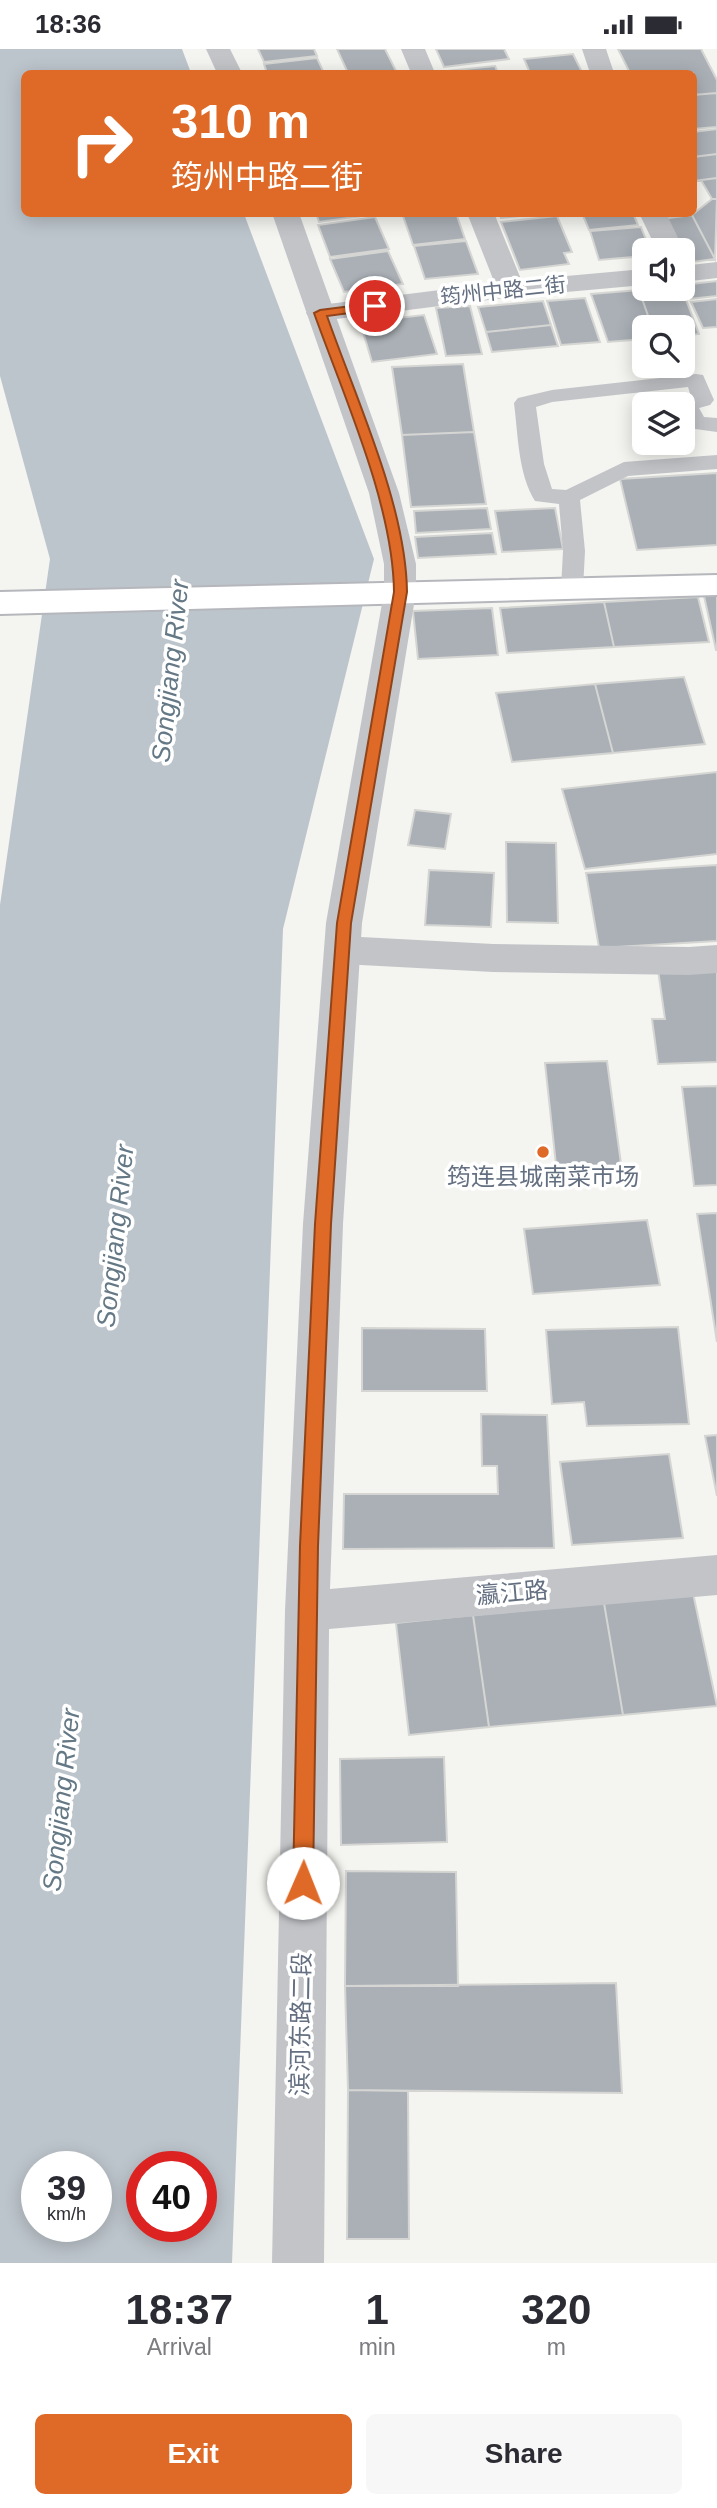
<!DOCTYPE html>
<meta charset="utf-8">
<style>
:root{--surface:#fff;--page:#f7f7f7;--text:#2b2b33;--muted:#7c7c81;--accent:#df6926}
body{margin:0;font-family:Arial,"Noto Sans SC",sans-serif;background:var(--page);color:var(--text);height:100vh;display:flex;flex-direction:column;font-size:26px;white-space:nowrap}
*{box-sizing:border-box;margin:0}
p{font-size:23px;color:var(--muted)}
.icon{flex:none;width:38px;height:38px;fill:none;stroke:currentColor;stroke-width:2;stroke-linecap:round;stroke-linejoin:round}
.map{position:relative;height:2214px;overflow:hidden}
.sheet{display:flex;flex-direction:column;background:var(--surface);flex:1}
.sheet>*{flex:none}
.hud{position:absolute;left:21px;top:21px;width:676px;height:147px;border-radius:10px;box-shadow:0 4px 18px #0003;background:#df6926;color:#fff;overflow:hidden}
.buttons{position:absolute;left:632px;top:189px;display:grid;gap:14px}
.buttons a{display:grid;place-items:center;width:63px;height:63px;border-radius:10px;background:var(--surface);box-shadow:0 4px 18px #0003;font-size:35px}
.speed{position:absolute;left:21px;top:2102px;display:flex;gap:14px;font-size:35px;font-weight:700;text-align:center}
.speed>*{display:grid;place-content:center;width:91px;height:91px;border-radius:50%;background:var(--surface);box-shadow:0 4px 18px #0003;line-height:1}
.speed small{font-size:18px;font-weight:400}
.speed .limit{border:10px solid #d22;background:#fff;color:#111}
.pin{position:absolute;display:grid;place-items:center;width:60px;height:60px;color:#fff;margin:-30px;border:4px solid #fff;border-radius:50%;box-shadow:0 2px 7px #0007}
.me{position:absolute;width:77px;margin:-38px;rotate:1deg;stroke-linejoin:round;filter:drop-shadow(0 0 5px #0008)}
.turn{display:flex;align-items:center;gap:24px;height:147px;padding:0 35px;font-size:32px}
.turn .icon{width:91px;height:91px;stroke-width:2.5}
.turn b{display:block;font-size:49px;line-height:60px}
.eta{display:flex;justify-content:space-evenly;align-items:center;height:119px;text-align:center}
.eta b{font-size:42px;font-weight:700;line-height:49px}
.cta{display:flex;gap:14px;margin-top:auto;padding:14px 35px}
.cta a{flex:1;height:80px;border-radius:10px;background:var(--accent);color:#fff;font-size:28px;font-weight:700;line-height:80px;text-align:center}
.cta a+a{background:var(--page);color:var(--text)}
.status{display:flex;justify-content:space-between;align-items:center;height:49px;padding:0 35px;background:var(--surface);direction:ltr}
.status svg{height:19px;fill:currentColor}
.map>svg:first-child{display:block}
.water{fill:#bdc5cc;fill-rule:evenodd}
.building{fill:#aab0b6;stroke:#d5d6d3;stroke-width:2}
.lines{fill:none;stroke-linecap:round;stroke-linejoin:round}
.primary-casing{stroke:#b5b7bc;stroke-width:4}
.service{fill:#c2c4c8;fill-rule:evenodd}
.pedestrian{fill:#c2c4c8;fill-rule:evenodd}
.minor{fill:#c2c4c8;fill-rule:evenodd}
.tertiary{fill:#c2c4c8;fill-rule:evenodd}
.primary{fill:#fff;fill-rule:evenodd}
.route{fill:#df6926;stroke:#914419;stroke-width:2}
.poi-dot{fill:#df6926;stroke:#fff;stroke-width:2.5}
.labels{text-anchor:middle;stroke-width:7;stroke-linejoin:round;paint-order:stroke}
.far-street-label{font-size:21px;fill:#647081;stroke:#fff}
.poi-label{font-size:24px;fill:#647081;stroke:#fff}
.street-label{font-size:24px;fill:#647081;stroke:#fff}
.water-label{font-size:26px;font-style:italic;fill:#647885;stroke:#fff}
</style>
<div class="status"><b>18:36</b><svg viewBox="0 0 49 12"><path d="M0 12V9h3v3zM5 12V6h3v6zM10 12V3h3v9zM15 12V0h3v12zM26 1h20v11H26zM47 4h2v5h-2z"/></svg></div>
<div class="map">
<svg width="717" height="2214" viewBox="0 0 717 2214">
<rect width="100%" height="100%" fill="#f4f4f0"/>
<!-- water -->
<path class="water" d="M0 0H182L191 24H24V164L244 165 374 510 283 880 232 2214H0V856L50 510 0 327ZM37 2118H96V2177H37ZM142 2118H201V2177H142Z"/>
<!-- building -->
<path class="building" d="M258 0H314L317 7 264 13Z
M337 0H385L397 24H348Z
M436 0H504L509 10 444 18Z
M618 0H701L717 31V44L693 46V24H630Z
M573 5 582 23 530 24 524 10Z
M317 9 324 24H267L264 15Z
M495 17 498 24H447L446 22Z
M717 44V78L693 80V46Z
M717 80V105L693 108V83Z
M717 105V129L693 132V108Z
M717 129V150H712L701 131Z
M712 150H717L715 210 692 166Z
M316 164H377V165L319 173Z
M402 164H456L465 190 413 196Z
M499 164H547L501 169Z
M582 164H633L638 176 589 181Z
M692 166 715 210 684 214 682 201 661 170Z
M557 167 572 203 564 204 569 215 520 221 501 173Z
M375 168 389 200 330 208 318 176Z
M641 178 650 201H644V207L599 211 590 182Z
M466 192 478 225 425 230 414 197Z
M388 202 403 235 344 243 330 210Z
M717 232V247L689 250 683 236Z
M682 240 699 285 682 287V278H652L639 241Z
M639 241 652 278H644V290L608 293 591 245Z
M585 249 600 293 561 296 547 252Z
M717 250V278L703 279 691 253Z
M543 252 551 276 486 283 478 258Z
M470 257 482 305 446 307 436 259Z
M424 266 437 305 372 313 360 273Z
M551 276 558 297 492 303 486 283Z
M463 315 474 383 402 386 392 318Z
M474 383 486 455 411 458 402 386Z
M717 424V496L637 501 620 430Z
M487 459 491 480 416 484 414 462Z
M555 459 563 500 502 503 495 462Z
M492 484 496 505 418 509 415 488Z
M717 546V601H716L704 547Z
M698 548 709 593 614 598 604 553Z
M604 553 614 598 507 604 500 559Z
M492 559 498 606 418 610 413 562Z
M684 628 705 695 613 704 595 635Z
M595 635 613 704 512 713 496 644Z
M717 723V805L585 820 562 740Z
M415 761 451 765 445 800 408 796Z
M506 793 556 794 558 874 507 873Z
M717 816V892L599 899 586 824Z
M429 821 494 824 491 878 425 876Z
M717 920V1013L658 1015 652 970H665L658 921Z
M607 1012 622 1122 557 1125 545 1014Z
M717 1037V1136L694 1137 682 1038Z
M717 1164V1293L697 1165Z
M647 1171 660 1236 533 1245 524 1180Z
M678 1278 689 1375 587 1377 584 1353 552 1355 546 1281Z
M362 1279 485 1280 487 1342H362Z
M481 1365 547 1366 554 1499 343 1500 344 1445H498L497 1417H482Z
M717 1386V1447L705 1387Z
M669 1405 683 1489 572 1496 560 1413Z
M693 1544 717 1657 623 1666 604 1554Z
M604 1554 623 1666 489 1678 473 1566Z
M473 1566 489 1678 409 1686 396 1574Z
M444 1708 447 1793 341 1796 340 1710Z
M346 1822 456 1823 458 1937H345Z
M616 1934 622 2044 348 2041 345 1937Z
M348 2041 408 2042 409 2190H347Z"/>
<g class="lines">
<!-- primary casing -->
<g class="primary-casing">
<path id="primary" d="M717 526V546L0 565V543Z"/>
</g>
<!-- service -->
<path class="service" d="M696 325 703 326 714 351 710 356 699 359 704 368 717 369V383L688 379 682 368V355H677L679 351 691 348 688 338 552 353 536 358 544 415 552 440 566 441 624 413 717 406V420L628 427 580 451 585 502 583 540 580 545 572 548 564 545 561 540 563 502 559 455 535 452C518 425 518 385 514 354L518 349 552 341Z"/>
<!-- pedestrian -->
<path class="pedestrian" d="M401 0H425L435 24H411Z
M467 164H494L525 240 521 246 511 248 501 246 497 240Z"/>
<!-- minor -->
<path class="minor" d="M582 0H606L614 24H590Z
M639 164H666L684 201 682 203 657 201Z
M717 213V229L682 233V217Z
M644 220V236L511 248 320 272 310 270 306 264 310 258 320 256 511 232Z
M342 887 493 895 689 898 717 896V924L689 926 493 923 342 915 329 911 324 901 329 891Z"/>
<!-- tertiary -->
<path class="tertiary" d="M206 0H230L242 24H217Z
M272 164H299L399 444 416 515V543L362 874 343 1175 330 1540 717 1506V1546L329 1580 324 2214H272L285 1562 303 1175 326 874 384 543V515L369 444Z"/>
<!-- primary -->
<use href="#primary" class="primary"/>
</g>
<!-- route -->
<path class="route" d="M375 254 381 257 379 260 327 267C356 350 406 456 407 543L351 874 331 1175 318 1497 313 1834 310 1841 303 1843 296 1841 293 1834 300 1497 315 1175 337 874 394 543C393 455 344 348 314 264L320 261Z"/>
<!-- markers -->
<circle class="poi-dot" cx="543" cy="1103" r="7"/>
<g class="labels">
<!-- far-street labels -->
<g class="far-street-label">
<text transform="translate(503 242) rotate(-6)" y="7">筠州中路二街</text>
</g>
<!-- poi labels -->
<g class="poi-label">
<text x="543" y="1136">筠连县城南菜市场</text>
</g>
<!-- street labels -->
<g class="street-label">
<text transform="translate(512 1544) rotate(-5)" y="8">瀛江路</text>
<text transform="translate(301 1975) rotate(-89)" y="8">滨河东路二段</text>
</g>
<!-- water labels -->
<g class="water-label">
<text transform="translate(170 622) rotate(-84)" y="9">Songjiang River</text>
<text transform="translate(115 1187) rotate(-84)" y="9">Songjiang River</text>
<text transform="translate(61 1751) rotate(-84)" y="9">Songjiang River</text>
</g>
</g>
</svg>
<div class="buttons">
<a><svg class="icon" aria-label="sound" viewBox="0 0 24 24"><path d="M4 9h4l5-4v14l-5-4H4zM17 9q2 3 0 6"/></svg></a>
<a><svg class="icon" aria-label="search" viewBox="0 0 24 24"><circle cx="10" cy="10" r="6"/><path d="M15 15l6 6"/></svg></a>
<a><svg class="icon" aria-label="layers" viewBox="0 0 24 24"><path d="M12 4l9 5-9 5-9-5zM3 14l9 5 9-5"/></svg></a>
</div>
<div class="speed"><div>39<small>km/h</small></div><div class="limit">40</div></div>
<div class="pin" style="left:375px;top:257px;background:#d93025"><svg class="icon" aria-label="arrive" viewBox="0 0 24 24"><path d="M6 21V4h12l-3 4 3 4H6"/></svg></div>
<svg class="me" style="left:303px;top:1834px" viewBox="-20 -20 40 40"><circle r="19" fill="#fff"/><path d="M0-13L10 11 0 6-10 11z" fill="#df6926"/></svg>
<div class="hud">
<div class="turn"><svg class="icon" aria-label="right" viewBox="0 0 24 24"><path d="M7 20v-9h11M14 6l5 5-5 5"/></svg><div><b>310 m</b>筠州中路二街</div></div>
</div>
</div>
<section class="sheet">
<div class="eta">
<div><b>18:37</b><p>Arrival</p></div>
<div><b>1</b><p>min</p></div>
<div><b>320</b><p>m</p></div>
</div>
<div class="cta"><a>Exit</a><a>Share</a></div>
</section>
